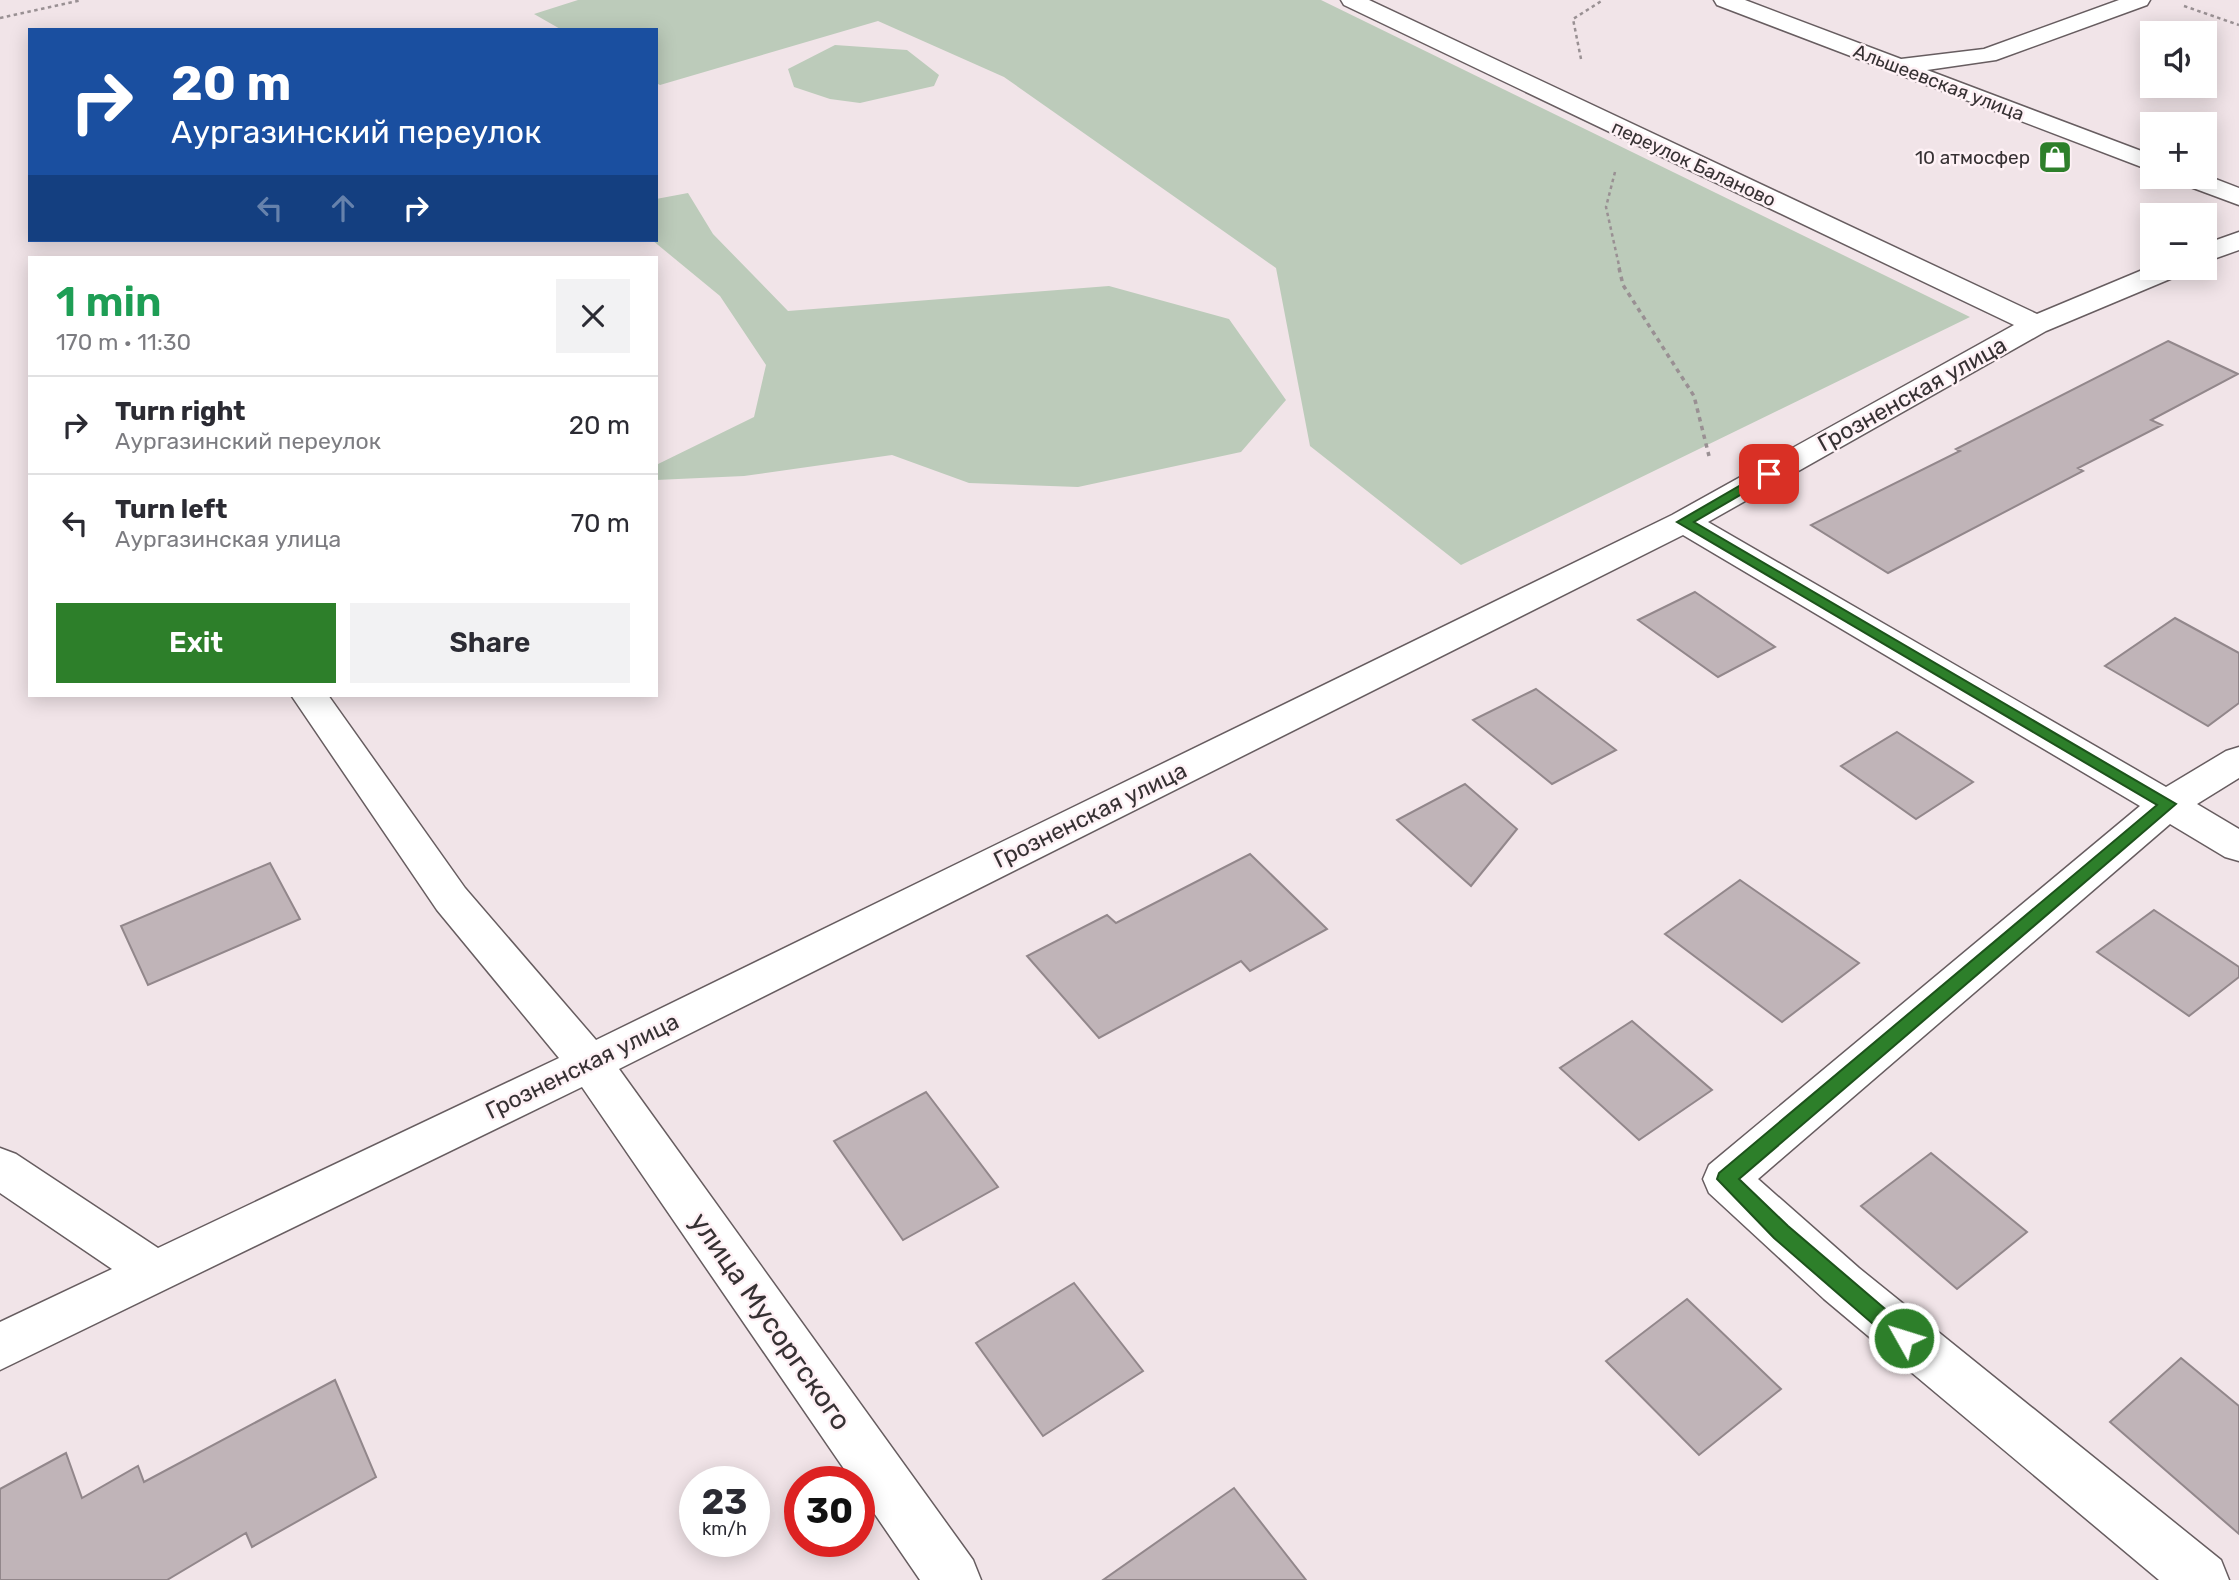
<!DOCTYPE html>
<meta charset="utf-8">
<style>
:root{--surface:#fff;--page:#f2f2f3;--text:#2b2b33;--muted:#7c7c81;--line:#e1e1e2;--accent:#2d7f2a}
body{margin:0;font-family:Rubik,sans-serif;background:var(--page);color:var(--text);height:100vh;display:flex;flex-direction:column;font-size:26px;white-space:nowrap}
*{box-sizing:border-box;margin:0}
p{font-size:23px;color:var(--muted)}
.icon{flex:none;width:38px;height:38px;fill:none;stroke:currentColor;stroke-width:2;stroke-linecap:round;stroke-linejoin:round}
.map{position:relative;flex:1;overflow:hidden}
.details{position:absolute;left:28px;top:256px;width:630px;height:441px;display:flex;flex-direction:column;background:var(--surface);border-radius:0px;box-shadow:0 4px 18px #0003}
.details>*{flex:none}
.top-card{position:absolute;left:28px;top:28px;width:630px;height:214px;border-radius:0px;box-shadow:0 4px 18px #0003;background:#1a4fa0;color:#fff;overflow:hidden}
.controls{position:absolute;left:2140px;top:21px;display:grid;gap:14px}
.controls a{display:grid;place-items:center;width:77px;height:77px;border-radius:0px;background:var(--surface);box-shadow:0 4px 18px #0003;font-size:35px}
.speed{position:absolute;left:679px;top:1466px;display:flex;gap:14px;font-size:35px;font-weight:700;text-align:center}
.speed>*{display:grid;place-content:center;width:91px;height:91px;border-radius:50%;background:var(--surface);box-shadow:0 4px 18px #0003;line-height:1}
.speed small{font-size:18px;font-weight:400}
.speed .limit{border:10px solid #d22;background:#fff;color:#111}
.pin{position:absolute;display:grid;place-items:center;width:60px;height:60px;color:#fff;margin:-30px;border-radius:14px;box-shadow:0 4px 10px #0006}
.me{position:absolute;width:77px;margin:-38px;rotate:309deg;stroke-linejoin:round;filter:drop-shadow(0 0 5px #0008)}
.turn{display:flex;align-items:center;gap:24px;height:147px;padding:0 28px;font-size:32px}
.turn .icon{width:91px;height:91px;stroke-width:2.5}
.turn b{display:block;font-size:49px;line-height:60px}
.lanes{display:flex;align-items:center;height:66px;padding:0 28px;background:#0003;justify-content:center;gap:35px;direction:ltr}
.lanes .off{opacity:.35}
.round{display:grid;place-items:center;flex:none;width:74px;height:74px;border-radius:0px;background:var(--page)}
.headline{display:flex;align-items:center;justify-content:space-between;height:119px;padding:0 28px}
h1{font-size:42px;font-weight:600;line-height:52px;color:#1e9e55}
.action{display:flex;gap:14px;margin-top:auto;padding:14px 28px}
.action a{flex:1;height:80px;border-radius:0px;background:var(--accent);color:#fff;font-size:28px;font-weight:600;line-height:80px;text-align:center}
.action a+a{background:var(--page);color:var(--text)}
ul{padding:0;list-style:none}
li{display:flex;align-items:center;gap:21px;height:98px;padding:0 28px;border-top:2px solid var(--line)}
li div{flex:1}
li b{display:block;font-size:26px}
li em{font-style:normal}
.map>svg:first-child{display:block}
.green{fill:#bccbba}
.building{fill:#c0b4b8;stroke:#92878b;stroke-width:2}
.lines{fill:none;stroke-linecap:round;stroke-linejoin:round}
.minor-casing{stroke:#675d60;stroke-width:3}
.path-far1{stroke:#999093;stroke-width:2.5;stroke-dasharray:3.5 3.5;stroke-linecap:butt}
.path{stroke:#999093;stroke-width:3.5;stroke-dasharray:4.5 4.5;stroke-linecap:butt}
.minor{fill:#fff;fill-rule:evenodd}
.route{fill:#2d7f2a;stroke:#1d531b;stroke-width:2}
.labels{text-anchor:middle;stroke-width:5;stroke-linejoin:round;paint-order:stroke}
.far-street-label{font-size:19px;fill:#363133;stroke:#fef1f5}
.far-poi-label{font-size:19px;fill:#363133;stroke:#fef1f5;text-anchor:end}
.street-label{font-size:23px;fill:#363133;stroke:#fef1f5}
.near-street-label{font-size:28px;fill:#363133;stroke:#fef1f5}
</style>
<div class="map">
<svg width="2239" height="1580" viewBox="0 0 2239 1580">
<rect width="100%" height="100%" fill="#f1e4e8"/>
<!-- green -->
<path class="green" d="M578 0H1321L1970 317 1461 565 1310 446 1276 268 1004 77 878 21 660 85 656 83V30H562L534 14Z
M835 45 907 50 939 75 934 86 860 103 830 99 794 87 788 69Z
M688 193 713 234 788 311 1109 286 1229 319 1286 400 1241 452 1078 487 969 483 892 455 744 476 656 480V465L754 417 766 365 720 296 652 240H656V199Z"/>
<!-- building -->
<path class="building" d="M2168 341 2238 374 2151 420 2162 425 2078 468 2083 471 1888 573 1811 525 1960 451 1956 449Z
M1695 592 1775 647 1718 677 1638 620Z
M2175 618 2239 653V703L2208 726 2105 666Z
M1536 689 1616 750 1552 784 1473 720Z
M1897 732 1973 782 1916 819 1841 766Z
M1465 784 1517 829 1471 886 1397 820Z
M1250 854 1327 929 1250 971 1241 961 1099 1038 1027 956 1107 915 1116 923Z
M270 863 300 919 148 985 121 926Z
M1740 880 1859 963 1782 1022 1665 934Z
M2154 910 2239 967V977L2189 1016 2097 952Z
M1632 1021 1712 1090 1639 1140 1560 1068Z
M926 1092 998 1187 903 1240 834 1141Z
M1931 1153 2027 1232 1957 1289 1861 1206Z
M1074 1283 1143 1371 1043 1436 976 1343Z
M1687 1299 1781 1389 1699 1455 1606 1361Z
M2181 1358 2239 1406V1534L2110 1422Z
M335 1380 376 1477 252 1547 246 1533 167 1580H0V1489L66 1453 82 1498 138 1466 144 1482Z
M1234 1488 1306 1580H1103Z"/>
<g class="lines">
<!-- minor casing -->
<g class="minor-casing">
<path id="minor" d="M1341 0H1369L2037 314 2152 266 2186 268 2182 274 2046 331 1708 522 2166 787 2226 751 2239 747V778L2197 804 2239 829V861L2225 857 2170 824 1758 1179 1859 1268 2221 1560 2229 1580H2159L1824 1299 1709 1193 1703 1179 1709 1165 2140 806 1683 535 619 1069 973 1560 981 1580H920L859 1491V1482H853L582 1087 0 1370V1322L112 1269 0 1193V1148L16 1154 158 1248 559 1058 437 910 291 695H328L465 888 596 1040 1672 515 2014 325 1344 5Z
M1714 0H1745L1901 59 1984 49 2119 0H2150L2147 5 1996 60 1927 70 2152 155V171L1717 5Z
M2205 175 2239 188V205L2177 182 2173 177Z
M2239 232V250L2205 262V244Z"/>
</g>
<!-- path-far1 -->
<path class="path-far1" d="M2184 6 2239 25
M0 18 82 0
M1581 59 1573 19 1603 0
M1615 172 1606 207 1620 270"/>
<!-- path -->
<path class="path" d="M1619 268 1623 285 1694 396 1709 456"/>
<!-- minor -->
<use href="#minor" class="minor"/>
</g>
<!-- route -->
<path class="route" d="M1765 471 1776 474 1694 522 2176 804 1739 1179 1788 1226 1911 1331 1914 1338 1911 1344 1904 1347 1896 1344 1774 1238 1717 1179 1719 1173 2157 805 1677 522Z"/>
<!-- icons -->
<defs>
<g id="shop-square" transform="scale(1.75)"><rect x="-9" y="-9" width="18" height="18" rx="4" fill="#2d7f2a" stroke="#fef1f5"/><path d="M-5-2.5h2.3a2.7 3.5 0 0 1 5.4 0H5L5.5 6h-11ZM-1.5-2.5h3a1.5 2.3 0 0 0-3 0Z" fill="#fff"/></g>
</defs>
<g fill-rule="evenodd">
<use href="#shop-square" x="2055" y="157"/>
</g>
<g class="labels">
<!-- far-street labels -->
<g class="far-street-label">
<text transform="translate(1939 82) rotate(21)" y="7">Альшеевская улица</text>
<text transform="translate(1694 163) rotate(25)" y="7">переулок Баланово</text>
</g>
<!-- far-poi labels -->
<g class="far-poi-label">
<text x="2030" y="164">10 атмосфер</text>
</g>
<!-- street labels -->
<g class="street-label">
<text transform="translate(1912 394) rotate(-29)" y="8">Грозненская улица</text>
<text transform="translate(1090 815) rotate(-26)" y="8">Грозненская улица</text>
<text transform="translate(582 1066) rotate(-26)" y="8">Грозненская улица</text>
</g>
<!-- near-street labels -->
<g class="near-street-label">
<text transform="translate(771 1321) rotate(55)" y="10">улица Мусоргского</text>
</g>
</g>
</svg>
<div class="controls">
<a><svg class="icon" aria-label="sound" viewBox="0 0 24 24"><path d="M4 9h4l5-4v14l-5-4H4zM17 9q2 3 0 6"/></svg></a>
<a>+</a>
<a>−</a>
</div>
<div class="speed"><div>23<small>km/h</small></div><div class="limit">30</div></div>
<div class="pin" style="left:1769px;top:474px;background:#d93025"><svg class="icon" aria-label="arrive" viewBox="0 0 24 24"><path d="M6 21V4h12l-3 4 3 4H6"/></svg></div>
<svg class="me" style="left:1904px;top:1338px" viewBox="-20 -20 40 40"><circle r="17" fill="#2d7f2a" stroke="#fff" stroke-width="3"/><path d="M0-11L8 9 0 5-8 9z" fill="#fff"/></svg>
<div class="top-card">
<div class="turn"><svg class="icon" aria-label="right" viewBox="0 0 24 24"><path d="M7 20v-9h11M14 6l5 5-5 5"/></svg><div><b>20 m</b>Аургазинский переулок</div></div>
<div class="lanes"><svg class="icon off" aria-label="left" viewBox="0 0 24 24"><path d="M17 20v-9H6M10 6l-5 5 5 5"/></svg><svg class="icon off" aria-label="ahead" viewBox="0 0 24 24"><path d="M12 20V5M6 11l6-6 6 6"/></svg><svg class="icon" aria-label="right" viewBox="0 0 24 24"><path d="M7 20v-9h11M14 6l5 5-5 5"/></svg></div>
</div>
<section class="details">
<div class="headline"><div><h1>1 min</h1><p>170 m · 11:30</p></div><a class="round"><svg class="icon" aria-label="close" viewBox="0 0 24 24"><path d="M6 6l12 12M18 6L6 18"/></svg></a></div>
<ul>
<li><svg class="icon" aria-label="right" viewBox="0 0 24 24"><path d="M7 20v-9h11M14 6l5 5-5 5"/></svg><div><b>Turn right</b><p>Аургазинский переулок</p></div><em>20 m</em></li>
<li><svg class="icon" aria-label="left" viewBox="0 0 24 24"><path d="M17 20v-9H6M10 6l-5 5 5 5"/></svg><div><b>Turn left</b><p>Аургазинская улица</p></div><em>70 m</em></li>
</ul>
<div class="action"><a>Exit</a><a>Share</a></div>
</section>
</div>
